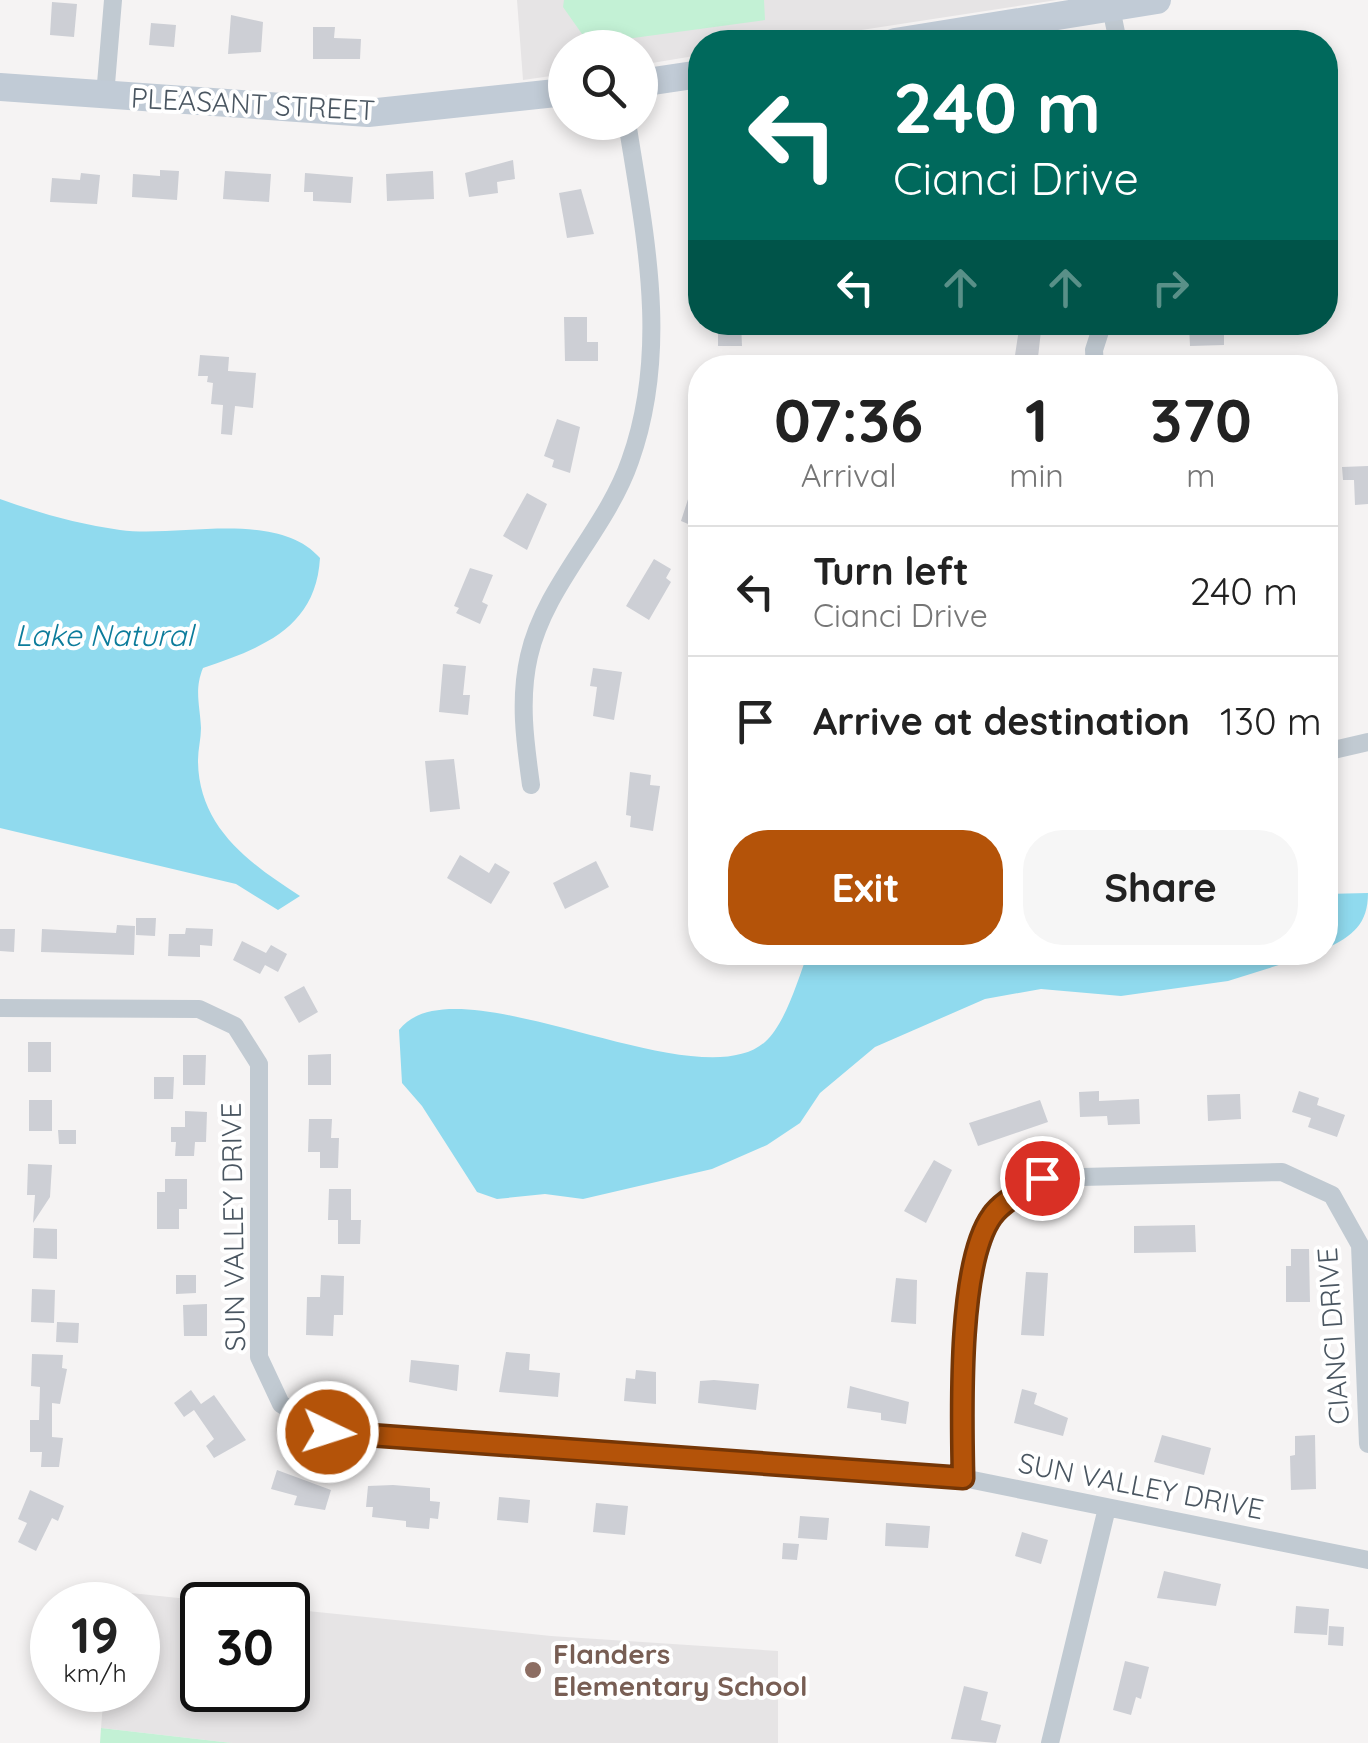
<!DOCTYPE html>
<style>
:root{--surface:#fff;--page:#f6f6f6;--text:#222;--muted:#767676;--line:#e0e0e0;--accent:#b45309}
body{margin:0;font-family:Quicksand,sans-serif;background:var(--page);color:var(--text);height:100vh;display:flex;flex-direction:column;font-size:38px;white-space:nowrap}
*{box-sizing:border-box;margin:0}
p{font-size:32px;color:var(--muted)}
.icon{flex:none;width:55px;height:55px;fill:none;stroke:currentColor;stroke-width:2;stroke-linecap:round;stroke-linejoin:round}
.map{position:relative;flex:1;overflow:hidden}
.sheet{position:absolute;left:688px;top:355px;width:650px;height:610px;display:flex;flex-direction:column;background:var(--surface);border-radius:40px;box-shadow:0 5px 15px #0003}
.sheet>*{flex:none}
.guide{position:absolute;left:688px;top:30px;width:650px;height:305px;border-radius:40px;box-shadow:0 5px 15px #0003;background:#00695c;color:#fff;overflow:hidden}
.buttons{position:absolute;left:548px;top:30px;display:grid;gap:20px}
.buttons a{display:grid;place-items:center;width:110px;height:110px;border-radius:50%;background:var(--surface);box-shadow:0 5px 15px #0003;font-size:50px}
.speed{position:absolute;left:30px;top:1582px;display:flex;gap:20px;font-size:50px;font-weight:700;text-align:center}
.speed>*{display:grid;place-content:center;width:130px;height:130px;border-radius:50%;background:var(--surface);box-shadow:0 5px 15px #0003;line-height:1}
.speed small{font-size:25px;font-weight:400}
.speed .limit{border:5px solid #111;border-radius:15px;background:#fff;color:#111}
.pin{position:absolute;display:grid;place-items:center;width:85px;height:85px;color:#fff;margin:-42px;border:5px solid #fff;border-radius:50%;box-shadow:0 2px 10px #0007}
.me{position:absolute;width:110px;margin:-55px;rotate:94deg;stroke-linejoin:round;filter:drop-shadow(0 0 8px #0008)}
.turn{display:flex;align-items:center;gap:35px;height:210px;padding:0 40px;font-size:45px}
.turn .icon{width:130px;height:130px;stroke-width:2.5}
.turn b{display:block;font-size:70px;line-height:85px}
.lanes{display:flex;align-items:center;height:95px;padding:0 40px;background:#0003;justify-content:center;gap:50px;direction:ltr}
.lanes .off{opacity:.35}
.eta{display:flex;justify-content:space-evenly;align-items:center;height:170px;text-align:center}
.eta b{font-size:60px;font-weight:800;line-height:70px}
.primary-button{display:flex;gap:20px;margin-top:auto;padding:20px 40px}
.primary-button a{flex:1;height:115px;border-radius:40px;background:var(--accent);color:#fff;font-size:40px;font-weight:800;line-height:115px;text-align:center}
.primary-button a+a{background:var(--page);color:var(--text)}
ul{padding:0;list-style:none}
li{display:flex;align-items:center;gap:30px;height:130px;padding:0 40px;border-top:2px solid var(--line)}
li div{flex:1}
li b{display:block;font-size:38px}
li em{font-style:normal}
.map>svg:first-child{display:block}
.education{fill:#e6e4e5}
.green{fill:#c3f1d5}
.water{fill:#90daee}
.building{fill:#cdcfd5}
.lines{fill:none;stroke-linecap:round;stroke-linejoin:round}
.street{stroke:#c1cad2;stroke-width:18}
.secondary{stroke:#c1cbd6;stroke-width:28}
.route-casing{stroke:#753606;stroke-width:25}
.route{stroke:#b45309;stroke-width:18}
.education-dot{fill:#8d6e63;stroke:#fff;stroke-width:4}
.labels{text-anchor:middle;stroke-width:8;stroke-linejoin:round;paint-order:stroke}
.street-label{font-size:28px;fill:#4a5661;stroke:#fff}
.education-label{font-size:28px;font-weight:bold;fill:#785e54;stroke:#fff;text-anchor:start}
.water-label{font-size:30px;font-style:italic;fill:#0c7c9b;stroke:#fff}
</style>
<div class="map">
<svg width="1368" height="1743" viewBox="0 0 1368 1743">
<rect width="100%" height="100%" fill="#f5f3f3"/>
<!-- education -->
<path class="education" d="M517 0H1057L783 42H700V55L640 65V48H565V74L523 80Z
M112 1591 245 1605H202V1690H288V1609L551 1636 778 1651V1743H232L101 1728 104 1690H138V1605H111Z"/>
<!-- green -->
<path class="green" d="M564 0H764L765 20 589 44 563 7Z
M101 1728 232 1743H100Z"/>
<!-- water -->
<path class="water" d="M0 499C39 513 78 524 120 530 179 538 277 509 320 558 316 628 262 648 203 668 194 690 200 705 201 728 201 739 198 749 198 760 198 827 250 864 300 896L278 910 236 884 0 828Z
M1368 893C1368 924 1353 936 1325 949V894Z
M808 953 809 952 1317 953 1228 981 1121 996 1041 989 985 999 875 1047 820 1093 800 1123 767 1145 712 1169 583 1199 545 1194 497 1199 477 1192 422 1106 402 1083 399 1030C455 957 696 1103 765 1042 786 1023 798 979 808 953Z"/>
<!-- building -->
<path class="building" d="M52 2 77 4 74 37 50 35Z
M231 15 263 22 261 52 228 54Z
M151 23 176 25 174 47 149 45Z
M313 27H335L334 38 361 39 360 59H313Z
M513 160 515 179 497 182 498 193 469 197 465 173Z
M160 170 179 171 177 200 132 197 133 174 160 176Z
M225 171 271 174 269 202 223 199Z
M433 171 434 199 387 201 386 174Z
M81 173 100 175 97 204 50 202 52 178 80 180Z
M305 173 353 177 351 203 313 201V192H304Z
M581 189 594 234 567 238 559 193Z
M564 317H587V342H598V361H565Z
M718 322H741L742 346H718Z
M1020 322H1042L1037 366 1014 362Z
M1200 322H1224V345L1190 346 1189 325Z
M200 355 229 357 228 371 256 373 253 408 235 406 232 435 221 434 223 405 211 404 213 383 207 382 208 376H198Z
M557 419 580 427 570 473 552 467 554 460 544 456Z
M699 465H700V529L681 521Z
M1368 466V504L1355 505 1354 480H1343L1342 467Z
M527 493 547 504 527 550 503 536Z
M654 559 671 569 666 578 671 582 649 620 626 606Z
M470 568 493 575 482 602 488 605 480 624 456 613 459 608 454 606Z
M443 664 466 666 463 695H470L468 715 439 712Z
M593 668 622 672 614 720 593 716 597 687 590 686Z
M454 759 460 809 430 812 425 761Z
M630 772 651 775 650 785 660 786 653 831 630 827 631 816 626 815Z
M460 855 489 873 495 863 510 872 491 904 447 878Z
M596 861 609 887 565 909 553 883Z
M136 918H156L155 936 136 935Z
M117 925 135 926 134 955 41 952 42 929 116 933Z
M186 928 213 929 212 946 200 945V957L168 956 169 934H185Z
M0 929H15L14 952 0 951Z
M242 941 266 953 271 945 287 954 278 972 265 965 260 974 233 960Z
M304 986 318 1012 299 1023 284 997Z
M28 1042H51V1072H28Z
M331 1054V1085H308V1055Z
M183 1055H206L205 1085H183Z
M154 1077H174L173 1099H154Z
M1099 1091V1101L1139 1099 1140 1124 1108 1125 1107 1116 1080 1117 1079 1092Z
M1299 1091 1319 1098 1317 1105 1345 1115 1337 1137 1308 1127 1311 1118 1292 1112Z
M1240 1094 1241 1119 1208 1121 1207 1095Z
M29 1100H52V1131H29Z
M1040 1100 1048 1122 978 1146 969 1123Z
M185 1111 207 1112 206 1142H195L194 1156H175L176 1142H171V1127H185Z
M309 1119H332L331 1138H339L338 1168H320V1152H308Z
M58 1130H76V1144H59Z
M934 1160 952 1170 926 1223 904 1211Z
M28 1164 52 1165 50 1197 33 1223 35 1195H27Z
M165 1179H187V1209H179V1229H157V1192H165Z
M329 1189H351V1220H361L360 1244H338V1220H328Z
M1195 1225 1196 1252 1134 1253V1226Z
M34 1228 57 1229V1259L33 1258Z
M1291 1249H1309L1310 1302H1286V1266H1291Z
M1026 1272 1048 1273 1044 1336 1021 1335Z
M176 1275H196V1293L176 1294Z
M321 1275 344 1276 343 1315H334L333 1336 306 1335 307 1297H320Z
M896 1278 917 1280 916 1324 891 1322Z
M32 1289 55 1290 54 1323 31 1322Z
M207 1304V1336H184L183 1305Z
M57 1322 79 1323 78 1343 56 1342Z
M506 1352 530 1354 529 1370 560 1373 558 1397 499 1392Z
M32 1354 63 1355 62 1368 67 1369 60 1404 52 1403V1437L63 1438 59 1467H41L42 1452H30V1420H39L40 1387 31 1386Z
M411 1360 459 1365 457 1391 409 1382Z
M636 1370 656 1372V1404L624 1401 626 1378 635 1379Z
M714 1380 759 1384 756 1410 698 1403 700 1381Z
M850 1386 909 1402 906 1424 881 1420V1413L847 1408Z
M1022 1389 1037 1393 1034 1404 1068 1418 1063 1436 1014 1423Z
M191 1390 201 1404 214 1395 246 1440 214 1458 206 1446 214 1439 194 1410 184 1417 174 1403Z
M1162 1435 1211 1448 1204 1475 1154 1462Z
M1315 1435 1316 1489 1291 1490 1290 1456 1295 1455V1436Z
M277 1470 331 1490 325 1510 294 1505 297 1496 271 1489Z
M393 1485 430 1488V1501L440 1502 438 1519 430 1518 429 1529 406 1527V1521L372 1517 373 1507H366L368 1486Z
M30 1490 64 1506 58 1521 52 1518 36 1551 18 1542 27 1523 18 1519Z
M499 1497 530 1500 528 1523 497 1520Z
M596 1503 628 1506 625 1535 593 1532Z
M800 1516 829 1518 827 1540 798 1538Z
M886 1523 930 1526 928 1548 885 1546Z
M1022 1532 1048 1540 1041 1564 1015 1556Z
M783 1543 799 1544 797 1560 782 1559Z
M1164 1571 1221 1584 1216 1606 1157 1598Z
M1296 1606 1329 1609 1327 1635 1294 1633Z
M1329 1626 1344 1627 1343 1646 1328 1645Z
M1125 1661 1149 1667 1141 1699 1136 1697 1131 1715 1113 1710Z
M964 1686 988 1692 981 1720 1001 1725 996 1743 951 1739Z"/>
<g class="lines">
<!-- street -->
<path class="street" d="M1111 8 1118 42
M105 96 113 0
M1095 368 1094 350 1103 322
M1325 752 1368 742
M531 785C525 742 519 699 529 656 545 585 606 530 630 461 670 349 645 236 627 122
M0 1008 199 1009 235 1026 259 1064V1357L281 1404 327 1432 963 1478 1368 1560
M963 1478 962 1366 972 1275 992 1216 1042 1178 1282 1172 1332 1195 1360 1245 1368 1444
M1050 1743 1107 1508"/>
<!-- secondary -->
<path class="secondary" d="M895 42 1157 0
M640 83 700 74
M0 87 368 113 565 92"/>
</g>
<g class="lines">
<!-- route casing -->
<g class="route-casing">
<path id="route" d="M328 1432 963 1478C962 1418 957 1264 992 1216 1002 1201 1027 1189 1042 1178"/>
</g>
<!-- route -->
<use href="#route" class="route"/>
</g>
<!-- markers -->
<circle class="education-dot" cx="533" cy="1670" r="10"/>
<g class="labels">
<!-- street labels -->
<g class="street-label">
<text transform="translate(253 104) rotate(3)" y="10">PLEASANT STREET</text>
<text transform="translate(233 1227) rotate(-91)" y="10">SUN VALLEY DRIVE</text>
<text transform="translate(1333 1336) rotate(-94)" y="10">CIANCI DRIVE</text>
<text transform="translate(1141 1486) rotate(11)" y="10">SUN VALLEY DRIVE</text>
</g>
<!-- education labels -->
<g class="education-label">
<text x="553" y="1664">Flanders<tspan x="553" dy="32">Elementary School</tspan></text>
</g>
<!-- water labels -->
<g class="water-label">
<text x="104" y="646">Lake Natural</text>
</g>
</g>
</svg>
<div class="buttons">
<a><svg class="icon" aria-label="search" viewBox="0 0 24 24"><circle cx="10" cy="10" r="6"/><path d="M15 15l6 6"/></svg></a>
</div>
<div class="speed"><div>19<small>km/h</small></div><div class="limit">30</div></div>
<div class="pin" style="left:1042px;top:1178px;background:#d93025"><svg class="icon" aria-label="arrive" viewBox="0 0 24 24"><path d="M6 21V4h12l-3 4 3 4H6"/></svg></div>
<svg class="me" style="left:328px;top:1432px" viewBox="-20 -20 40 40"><circle r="17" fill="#b45309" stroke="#fff" stroke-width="3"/><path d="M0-11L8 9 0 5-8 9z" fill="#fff"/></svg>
<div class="guide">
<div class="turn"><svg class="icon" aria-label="left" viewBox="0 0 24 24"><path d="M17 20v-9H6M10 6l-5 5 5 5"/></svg><div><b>240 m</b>Cianci Drive</div></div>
<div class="lanes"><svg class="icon" aria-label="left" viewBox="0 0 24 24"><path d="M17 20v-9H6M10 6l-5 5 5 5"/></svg><svg class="icon off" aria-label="ahead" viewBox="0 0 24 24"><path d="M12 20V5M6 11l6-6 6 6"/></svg><svg class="icon off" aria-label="ahead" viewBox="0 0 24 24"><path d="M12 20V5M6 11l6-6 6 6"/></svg><svg class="icon off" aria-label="right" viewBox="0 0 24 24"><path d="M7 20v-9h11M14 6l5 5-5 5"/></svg></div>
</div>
<section class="sheet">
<div class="eta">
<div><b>07:36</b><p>Arrival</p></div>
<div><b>1</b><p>min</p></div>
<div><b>370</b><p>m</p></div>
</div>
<ul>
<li><svg class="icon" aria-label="left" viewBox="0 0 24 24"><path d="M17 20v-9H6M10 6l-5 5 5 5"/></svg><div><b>Turn left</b><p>Cianci Drive</p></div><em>240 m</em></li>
<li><svg class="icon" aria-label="arrive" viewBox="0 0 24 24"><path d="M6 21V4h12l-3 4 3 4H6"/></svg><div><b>Arrive at destination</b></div><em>130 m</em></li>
</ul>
<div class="primary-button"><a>Exit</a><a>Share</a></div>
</section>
</div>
